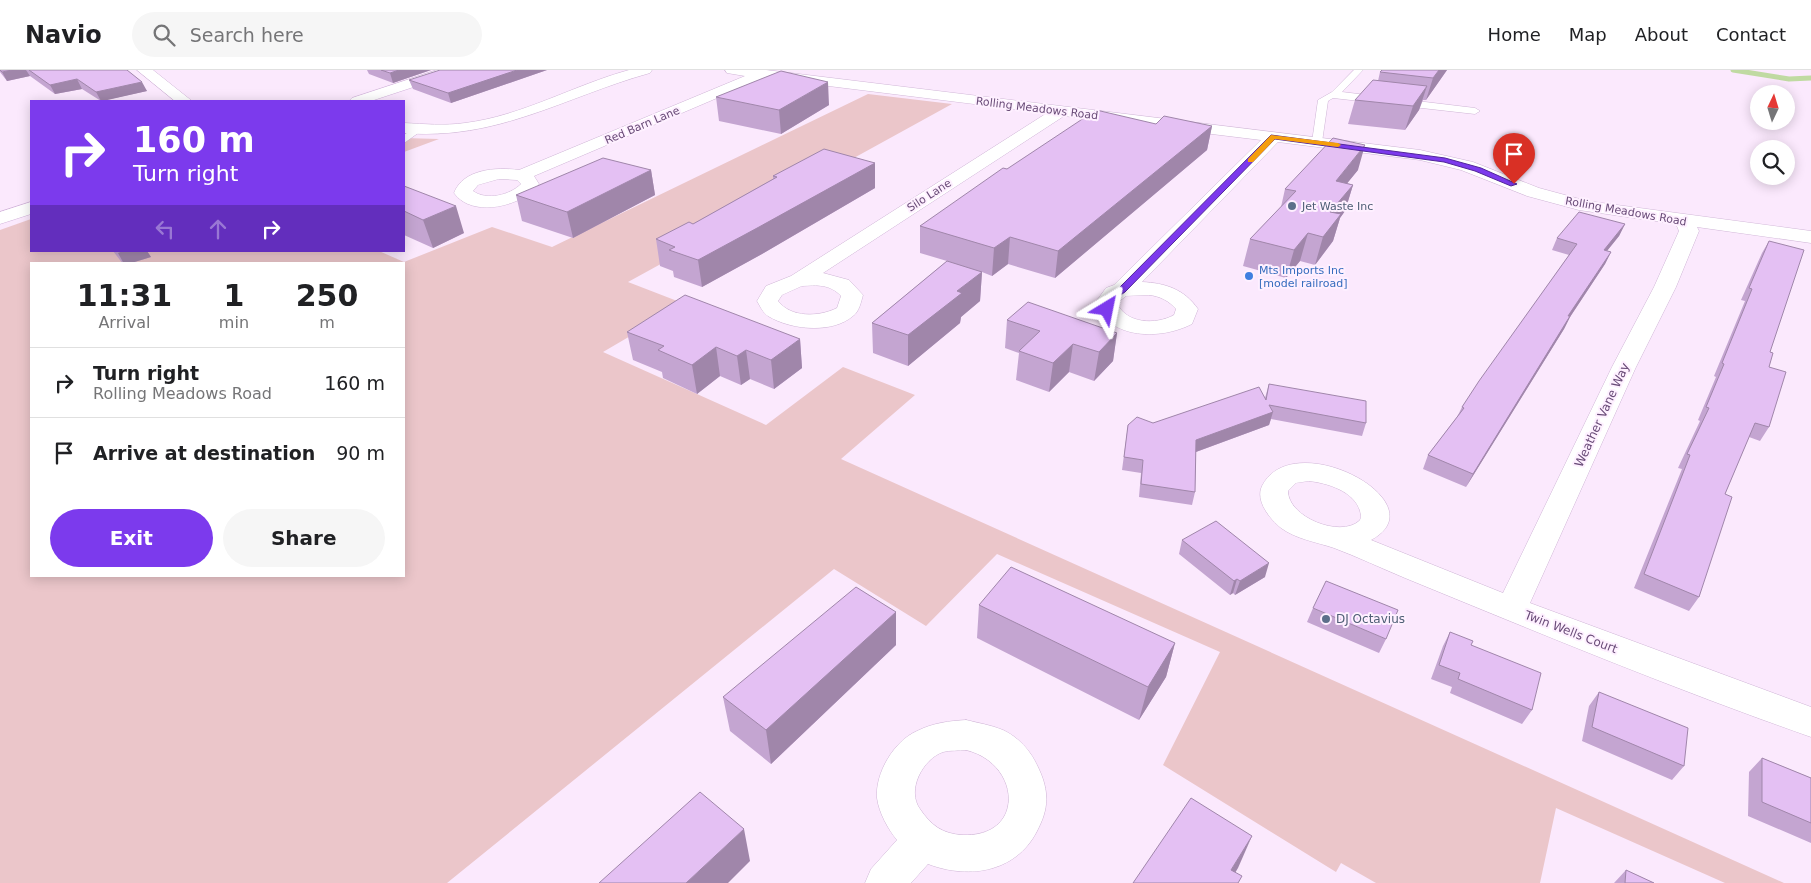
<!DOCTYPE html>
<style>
:root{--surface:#fff;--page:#f6f6f6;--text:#202124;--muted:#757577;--line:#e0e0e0;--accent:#7c3aed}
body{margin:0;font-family:"DejaVu Sans",sans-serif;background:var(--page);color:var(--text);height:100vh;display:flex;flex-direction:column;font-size:19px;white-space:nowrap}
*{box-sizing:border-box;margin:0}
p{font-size:16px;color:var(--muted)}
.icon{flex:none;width:28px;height:28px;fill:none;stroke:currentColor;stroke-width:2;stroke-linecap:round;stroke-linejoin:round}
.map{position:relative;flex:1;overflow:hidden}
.side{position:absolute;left:30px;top:192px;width:375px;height:315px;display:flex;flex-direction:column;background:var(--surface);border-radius:0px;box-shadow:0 2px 12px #0003}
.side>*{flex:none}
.hud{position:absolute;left:30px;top:30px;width:375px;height:152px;border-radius:0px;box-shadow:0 2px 12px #0003;background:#7c3aed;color:#fff;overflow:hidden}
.needle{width:32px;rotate:4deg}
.tools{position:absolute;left:1750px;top:15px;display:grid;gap:10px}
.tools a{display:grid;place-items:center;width:45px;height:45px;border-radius:50%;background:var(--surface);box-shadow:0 2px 12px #0003;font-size:25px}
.pin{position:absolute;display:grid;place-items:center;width:42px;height:42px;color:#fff;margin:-51px -21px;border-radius:50% 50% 50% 0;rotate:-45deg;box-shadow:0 0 5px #0007}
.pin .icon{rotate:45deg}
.me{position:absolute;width:55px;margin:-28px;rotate:35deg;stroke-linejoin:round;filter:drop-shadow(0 0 4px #0008)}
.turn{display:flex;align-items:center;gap:18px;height:105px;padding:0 20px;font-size:22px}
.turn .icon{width:65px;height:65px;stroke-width:2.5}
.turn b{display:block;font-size:35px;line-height:42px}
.lanes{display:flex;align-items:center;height:48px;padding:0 20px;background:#0003;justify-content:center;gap:25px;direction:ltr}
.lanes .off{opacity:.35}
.eta{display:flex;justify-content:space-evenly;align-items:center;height:85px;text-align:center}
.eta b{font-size:30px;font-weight:800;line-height:35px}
.action{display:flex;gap:10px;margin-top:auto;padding:10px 20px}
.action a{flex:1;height:58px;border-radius:30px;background:var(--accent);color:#fff;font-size:20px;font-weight:800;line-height:58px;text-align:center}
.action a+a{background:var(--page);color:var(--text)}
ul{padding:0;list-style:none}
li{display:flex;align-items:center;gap:15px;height:70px;padding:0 20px;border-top:1px solid var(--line)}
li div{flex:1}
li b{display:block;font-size:19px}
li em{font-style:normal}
header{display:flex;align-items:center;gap:30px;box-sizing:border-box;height:70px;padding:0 25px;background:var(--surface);border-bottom:1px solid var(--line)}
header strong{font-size:24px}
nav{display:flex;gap:28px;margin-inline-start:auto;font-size:18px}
.search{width:350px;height:45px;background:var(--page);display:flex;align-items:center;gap:12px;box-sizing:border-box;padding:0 18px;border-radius:28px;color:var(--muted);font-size:19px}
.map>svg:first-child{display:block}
.green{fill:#ebc6ca;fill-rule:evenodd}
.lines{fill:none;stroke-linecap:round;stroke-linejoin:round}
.stream{stroke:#c0daa2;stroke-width:5}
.lane-casing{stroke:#cfb5d6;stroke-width:1}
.street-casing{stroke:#cfb5d6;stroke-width:1}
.secondary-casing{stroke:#d0b2d9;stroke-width:1}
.lane{fill:#fff;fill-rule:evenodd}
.street{fill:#fff;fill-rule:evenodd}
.secondary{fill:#fff;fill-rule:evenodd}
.wall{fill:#c4a5d1}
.shaded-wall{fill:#a086aa}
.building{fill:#e4c0f3;stroke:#a086aa}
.route{fill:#7c3aed;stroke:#51269a}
.slow{fill:#f59e0b}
.service-dot{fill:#5c6f8a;stroke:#fef0ff;stroke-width:2}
.shop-dot{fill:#3f7fe0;stroke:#fef0ff;stroke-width:2}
.labels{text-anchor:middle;stroke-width:4;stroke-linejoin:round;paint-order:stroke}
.far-street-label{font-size:11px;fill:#694b78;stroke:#fef0ff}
.far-service-label{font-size:11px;fill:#4e5e75;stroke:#fef0ff;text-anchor:start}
.far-shop-label{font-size:11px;fill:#366cbe;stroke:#fef0ff;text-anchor:start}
.street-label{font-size:12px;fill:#694b78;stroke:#fef0ff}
.service-label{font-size:12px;fill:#4e5e75;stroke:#fef0ff;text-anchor:start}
</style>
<header>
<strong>Navio</strong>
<div class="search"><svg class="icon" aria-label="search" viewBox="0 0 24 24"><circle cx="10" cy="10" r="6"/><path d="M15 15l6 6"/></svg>Search here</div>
<nav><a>Home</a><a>Map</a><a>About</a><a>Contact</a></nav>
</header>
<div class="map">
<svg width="1811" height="813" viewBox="0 0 1811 813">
<rect width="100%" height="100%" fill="#fbe9fd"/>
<!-- green -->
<path class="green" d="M868 24 952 34 628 212 685 234 603 282 766 355 843 297 915 325 841 389 1784 813H1725L1556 738 1540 813H1376L1341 793 1336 802 1163 695 1220 582 997 484 926 556 834 499 447 813H0V160L31 149V181H379L404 192 492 157 552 177ZM31 194H404V506H31Z
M404 68 439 69 404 82Z"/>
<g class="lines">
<!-- stream -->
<path class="stream" d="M1733 0 1789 9 1811 8"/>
<!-- lane casing -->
<g class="lane-casing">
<path id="lane" d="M1354 0H1363L1342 22 1475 38 1480 41 1475 44 1333 28 1328 31 1322 72 1317 75 1313 74 1312 72 1318 30 1332 22Z
M417 56 422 59 421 61 404 73V65Z"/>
</g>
<!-- street casing -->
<g class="street-casing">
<path id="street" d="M137 0H153L192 31H175Z
M629 0H652L650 3C564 27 497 71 404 63V53C425 54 444 56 465 53 522 46 574 15 629 0Z
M725 0H766L1420 80 1473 92 1539 118 1587 131 1811 161V173L1697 157 1699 161 1676 217 1636 297 1530 533 1811 637V667C1674 619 1539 563 1405 508 1381 498 1358 487 1334 478 1316 472 1296 469 1281 458 1270 449 1255 431 1262 416 1293 354 1441 433 1371 470L1503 523 1612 297 1654 217 1679 161 1676 154 1579 140 1527 126 1461 100 1420 90 1278 72 1142 212C1165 213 1184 219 1198 239L1192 254C1161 270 1110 270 1095 233L1106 218 1114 215 1261 70 1064 46 823 203 849 210 863 225C861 232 859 242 853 246 832 264 791 260 768 246 763 243 760 236 757 231L766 216 791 206 1047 43 764 8 534 106 539 114C524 136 472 149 454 123 463 99 496 97 519 100L745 6 727 3ZM499 109 517 110 521 114C510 125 487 131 473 121L478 115ZM802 216C817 215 830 214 841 226L837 238C819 247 791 248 778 231L782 225ZM1149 225C1160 226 1169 231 1176 239L1174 245C1156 255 1126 254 1117 233L1126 226ZM1309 411C1327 413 1354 421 1360 441 1361 445 1362 448 1359 451 1340 468 1288 447 1288 421L1296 413Z
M966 650C978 653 991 655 1003 660 1018 667 1030 680 1037 695 1048 717 1050 735 1039 757 1019 802 970 810 928 794L911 813H865L871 799 897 770C888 759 879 743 877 728 875 703 894 671 917 661 933 653 949 651 966 650ZM966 680C1021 693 1026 767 963 765 942 764 931 755 920 739 906 720 923 689 943 682 950 680 959 681 966 680Z"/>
</g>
<!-- secondary casing -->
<g class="secondary-casing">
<path id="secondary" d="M437 0H458L456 3 371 31H349L352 28Z
M31 132V144L0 154V142Z"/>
</g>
<!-- lane -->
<use href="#lane" class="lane"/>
<!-- street -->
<use href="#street" class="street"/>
<!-- secondary -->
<use href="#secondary" class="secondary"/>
</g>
<!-- wall -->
<path class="wall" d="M0 0H127L147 21 101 31 82 19 55 24 30 6 7 11 0 2Z
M367 0H431L393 13 369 4Z
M547 0 451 33 413 19 409 10Z
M1447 0 1426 30H1423L1419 40 1405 60 1348 54 1355 30 1378 11 1380 2Z
M716 27 829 35 781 64 719 51Z
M1156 54 1212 56 1207 80 1055 208 1008 194 992 206 982 202 980 231 961 247 960 253 908 296 873 283 872 253 947 191 920 183V156L1007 99Z
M875 93V118L762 184 702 217 674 207 673 201 660 196 656 169 693 154 773 109V106Z
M651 100 655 125 573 168 522 151 516 125Z
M1358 100 1347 113 1353 115 1345 141 1340 148 1333 171 1315 195 1300 191 1286 208 1243 196 1250 169 1281 137 1285 119Z
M404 116 464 163 433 178 404 165Z
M1625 154 1619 166 1607 181 1611 182 1605 194 1570 247 1564 259 1466 417 1423 399 1428 385 1457 347 1462 337 1569 185 1552 180 1557 168Z
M1769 171V357L1760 371 1749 367 1725 424 1699 527 1689 541 1634 518 1682 399 1678 398 1700 351 1698 350 1716 307 1714 306 1745 231 1741 230 1762 183Z
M113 181H147L151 187 128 194H123Z
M1007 250 1117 263 1113 291 1094 311 1069 302 1049 322 1016 310 1019 283 1005 278Z
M627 262 800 269 802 298 774 319 750 309 741 315 720 306 697 324 663 308 662 302 633 290Z
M1269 314 1366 353 1362 366 1271 349 1269 355 1196 382 1195 422 1192 435 1139 427 1141 403 1122 400 1128 355 1153 353 1265 328Z
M1182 470 1265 507 1235 525 1233 523 1230 525 1179 484Z
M979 535 1175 573 1166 607 1139 650 977 568Z
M1313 538 1386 569 1379 583 1307 552Z
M896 542V575L771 694 730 661 723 627Z
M1450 562 1471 575 1532 640 1522 654 1450 623 1452 617 1431 609 1443 576Z
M1599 622 1684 696 1672 710 1582 671 1589 636Z
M1762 688 1811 708V773L1748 746 1749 702Z
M1626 800 1654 813H1614Z"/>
<!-- shaded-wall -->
<path class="shaded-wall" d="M12 0H26L30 6 7 11 2 2Z
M399 0H431L393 13 390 3Z
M517 0H547L451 33 448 23Z
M1439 0H1447L1426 30 1433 8Z
M77 9 82 19 55 24 50 15Z
M142 12 147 21 103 31H101L96 22Z
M828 12 829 35 781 64 779 40Z
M1427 16 1419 40 1405 60 1413 36Z
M1212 56 1207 80 1055 208 1058 181Z
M1365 75 1358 100 1328 137 1336 111Z
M875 93V118L762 184 702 217 698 190Z
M651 100 655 125 573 168 567 142Z
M1353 115 1345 141 1340 148 1333 171 1315 195 1330 142Z
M456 136 464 163 433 178 423 150Z
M1625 154 1619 166 1598 192 1604 180Z
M1308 163 1300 191 1286 208 1294 180Z
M1010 167 1008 194 992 206 994 178Z
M123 181H147L151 187 128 194H124L118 183Z
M1611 182 1605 194 1570 247 1564 259 1466 417 1473 404 1568 246Z
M982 202 980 231 961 247 960 253 908 296V265L957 221Z
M1117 263 1113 291 1094 311 1099 282Z
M800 269 802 298 774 319 771 290Z
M1073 274 1069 302 1049 322 1053 293Z
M716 277 720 306 697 324 692 295Z
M746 280 750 309 741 315 737 286Z
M1273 342 1269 355 1193 383 1196 370Z
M1269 493 1265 507 1235 525 1240 511Z
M1237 509 1233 523 1230 525 1234 511Z
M896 542V575L771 694 766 660Z
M1175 573 1166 607 1139 650 1148 617Z
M744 759 750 791 728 813H686Z
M1252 766 1238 798 1229 813 1231 800Z"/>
<!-- building -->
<path class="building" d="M0 0H12L2 2Z
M29 0H127L142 12 96 22 77 9 50 15Z
M381 0H399L390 3Z
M440 0H517L448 23 409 10Z
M1382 0H1439L1433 8 1380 2Z
M781 1 828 12 779 40 716 27Z
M1373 10 1427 16 1413 36 1355 30Z
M1096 40 1156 54 1164 46 1212 56 1058 181 1010 167 994 178 920 156 1003 98 1007 99Z
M1333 68 1365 75 1336 111 1353 115 1330 142 1341 144 1323 167 1308 163 1294 180 1250 169 1296 121 1285 119Z
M824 79 875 93 759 157 698 190 669 180 675 177 656 169 689 152 693 154 777 107 773 106Z
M603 88 651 100 567 142 516 125Z
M404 116 456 136 423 150 404 141Z
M1579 142 1625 154 1604 180 1611 182 1568 246H1570L1473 404 1428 385 1464 338 1462 337 1479 311 1577 174 1557 168Z
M1769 171 1804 180 1770 282 1773 283 1769 297 1786 302 1769 357 1755 353 1725 424 1732 427 1699 527 1644 504 1690 385 1687 384 1709 338 1706 337 1724 294 1722 293 1752 219 1749 218Z
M947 191 982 202 957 221 962 223 908 265 872 253Z
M685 225 800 269 771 290 746 280 737 286 716 277 692 295 658 280 664 276 627 262Z
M1028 232 1117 263 1099 282 1073 274 1053 293 1019 281 1040 261 1007 250Z
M1269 314 1366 331V353L1269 335 1273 342 1196 370 1195 422 1141 414 1143 390 1124 387 1128 355 1137 347 1153 353 1259 317 1266 330Z
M1216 451 1269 493 1240 511 1237 509 1234 511 1182 470Z
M1011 497 1175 573 1148 617 979 535Z
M1326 511 1398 540 1386 569 1313 538Z
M856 517 896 542 766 660 723 627Z
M1450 562 1473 571 1471 575 1541 603 1532 640 1458 609 1460 603 1439 595Z
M1599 622 1688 658 1684 696 1592 657Z
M1762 688 1811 708V753L1762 732Z
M700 722 744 759 686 813H599Z
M1191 728 1252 766 1231 800 1242 806 1238 813H1133Z
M1626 800 1654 813H1625Z"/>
<!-- route -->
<path class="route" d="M1271 65 1445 88 1481 98 1517 114 1511 116 1475 101 1444 92 1275 69 1125 222 1113 230 1111 241H1104L1105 226 1119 218Z"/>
<!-- slow -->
<path class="slow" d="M1271 65 1338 73 1341 75 1338 77 1275 69 1253 92H1248V89Z"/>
<!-- markers -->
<g class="service-dot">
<circle cx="1292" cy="136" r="5"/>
<circle cx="1326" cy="549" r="5"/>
</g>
<circle class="shop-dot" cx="1249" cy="206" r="5"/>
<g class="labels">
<!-- far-street labels -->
<g class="far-street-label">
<text transform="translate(1037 38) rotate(7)" y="4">Rolling Meadows Road</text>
<text transform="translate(642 55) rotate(-23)" y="4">Red Barn Lane</text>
<text transform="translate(929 125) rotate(-33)" y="4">Silo Lane</text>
<text transform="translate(1626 141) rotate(10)" y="4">Rolling Meadows Road</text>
</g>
<!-- far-service labels -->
<g class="far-service-label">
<text x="1302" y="140">Jet Waste Inc</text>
</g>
<!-- far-shop labels -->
<g class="far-shop-label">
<text x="1259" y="204">Mts Imports Inc<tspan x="1259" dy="13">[model railroad]</tspan></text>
</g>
<!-- street labels -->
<g class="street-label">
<text transform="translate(1602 345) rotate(-65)" y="4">Weather Vane Way</text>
<text transform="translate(1571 562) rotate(21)" y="4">Twin Wells Court</text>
</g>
<!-- service labels -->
<g class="service-label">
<text x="1336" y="553">DJ Octavius</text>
</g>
</g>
</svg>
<div class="tools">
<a><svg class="needle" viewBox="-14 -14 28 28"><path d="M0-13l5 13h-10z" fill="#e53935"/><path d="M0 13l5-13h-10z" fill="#757577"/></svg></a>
<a><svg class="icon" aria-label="search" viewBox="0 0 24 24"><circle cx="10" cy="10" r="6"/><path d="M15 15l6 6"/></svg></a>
</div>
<div class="pin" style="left:1514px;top:114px;background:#d93025"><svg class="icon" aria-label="arrive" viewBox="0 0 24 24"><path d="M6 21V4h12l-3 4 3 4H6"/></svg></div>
<svg class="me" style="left:1107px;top:239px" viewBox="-20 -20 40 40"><path d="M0-17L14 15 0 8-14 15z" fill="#7c3aed" stroke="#fff" stroke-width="4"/></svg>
<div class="hud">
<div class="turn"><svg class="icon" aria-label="right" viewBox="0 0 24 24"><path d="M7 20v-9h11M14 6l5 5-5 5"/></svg><div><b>160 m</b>Turn right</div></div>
<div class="lanes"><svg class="icon off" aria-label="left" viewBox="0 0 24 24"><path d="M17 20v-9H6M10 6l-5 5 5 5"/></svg><svg class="icon off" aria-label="ahead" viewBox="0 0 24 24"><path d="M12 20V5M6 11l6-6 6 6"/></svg><svg class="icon" aria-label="right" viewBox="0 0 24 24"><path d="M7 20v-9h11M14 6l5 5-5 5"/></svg></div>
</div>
<section class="side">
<div class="eta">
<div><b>11:31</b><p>Arrival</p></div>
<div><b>1</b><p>min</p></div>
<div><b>250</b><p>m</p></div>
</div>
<ul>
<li><svg class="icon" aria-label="right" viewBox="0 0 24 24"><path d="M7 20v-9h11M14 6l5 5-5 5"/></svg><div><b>Turn right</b><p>Rolling Meadows Road</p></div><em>160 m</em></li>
<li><svg class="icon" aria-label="arrive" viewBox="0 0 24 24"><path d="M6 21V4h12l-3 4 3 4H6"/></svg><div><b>Arrive at destination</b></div><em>90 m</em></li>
</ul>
<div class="action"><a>Exit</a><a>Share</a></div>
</section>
</div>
